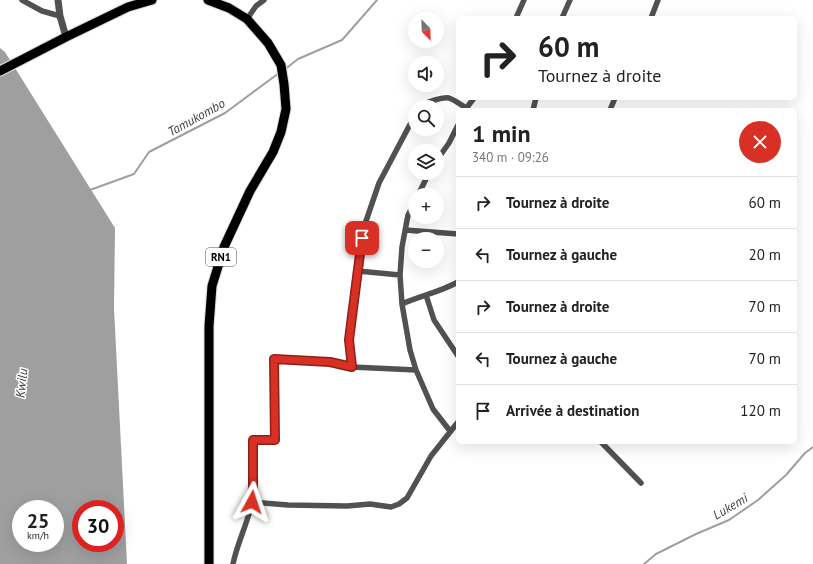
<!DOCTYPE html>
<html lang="fr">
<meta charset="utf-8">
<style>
:root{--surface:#fff;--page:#f6f6f6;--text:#222;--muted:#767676;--line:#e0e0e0}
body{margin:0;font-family:"PT Sans",sans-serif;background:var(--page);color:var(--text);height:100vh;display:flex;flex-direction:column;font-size:15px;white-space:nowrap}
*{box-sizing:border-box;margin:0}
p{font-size:13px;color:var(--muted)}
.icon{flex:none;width:22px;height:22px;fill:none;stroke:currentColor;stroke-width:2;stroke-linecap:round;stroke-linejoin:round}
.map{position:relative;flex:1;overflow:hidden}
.drawer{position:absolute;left:456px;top:108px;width:341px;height:336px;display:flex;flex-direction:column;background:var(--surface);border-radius:6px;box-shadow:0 4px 16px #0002}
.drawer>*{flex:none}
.top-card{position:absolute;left:456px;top:16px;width:341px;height:84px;border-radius:6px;box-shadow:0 4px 16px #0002;background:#fff;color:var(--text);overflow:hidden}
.needle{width:26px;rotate:157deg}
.tools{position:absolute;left:408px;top:12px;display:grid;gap:8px}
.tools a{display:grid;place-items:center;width:36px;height:36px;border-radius:50%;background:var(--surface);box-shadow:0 4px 16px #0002;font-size:20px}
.speed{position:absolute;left:12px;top:500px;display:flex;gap:8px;font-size:20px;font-weight:700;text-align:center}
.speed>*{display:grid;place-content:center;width:52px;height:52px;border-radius:50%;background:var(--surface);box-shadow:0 4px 16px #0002;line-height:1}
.speed small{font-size:10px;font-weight:400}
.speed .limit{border:6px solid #d22;background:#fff;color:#111}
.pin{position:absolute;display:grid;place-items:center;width:34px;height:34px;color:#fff;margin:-17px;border-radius:8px;box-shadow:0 2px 6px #0006}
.me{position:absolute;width:44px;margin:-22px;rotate:5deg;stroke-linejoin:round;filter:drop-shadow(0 0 3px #0008)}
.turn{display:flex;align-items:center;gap:14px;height:84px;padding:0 16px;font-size:18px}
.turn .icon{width:52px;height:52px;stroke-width:2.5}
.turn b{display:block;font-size:28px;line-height:34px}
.round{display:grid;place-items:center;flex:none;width:42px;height:42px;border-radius:21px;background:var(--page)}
.overview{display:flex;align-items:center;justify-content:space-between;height:68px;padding:0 16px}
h1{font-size:24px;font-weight:600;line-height:30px}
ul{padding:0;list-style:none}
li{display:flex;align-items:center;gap:12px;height:52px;padding:0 16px;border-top:1px solid var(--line)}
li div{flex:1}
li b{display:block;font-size:15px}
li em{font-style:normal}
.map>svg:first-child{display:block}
.water{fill:#9f9f9f;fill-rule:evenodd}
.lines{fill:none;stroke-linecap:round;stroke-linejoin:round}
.stream{stroke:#9f9f9f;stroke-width:2}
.trunk-casing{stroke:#dbdbdb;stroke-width:11}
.minor{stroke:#515151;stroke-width:5.5}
.tertiary{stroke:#515151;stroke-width:7}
.trunk{stroke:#000;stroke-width:9}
.route-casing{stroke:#8d1f18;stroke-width:10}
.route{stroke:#d93025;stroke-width:7}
.labels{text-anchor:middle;stroke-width:3;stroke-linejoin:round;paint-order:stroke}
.shield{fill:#fff;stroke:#4c4c4c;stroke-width:1}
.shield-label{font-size:11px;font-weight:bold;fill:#000}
.water-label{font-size:13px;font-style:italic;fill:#404040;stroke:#fff}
</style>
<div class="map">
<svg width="813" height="564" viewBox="0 0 813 564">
<rect width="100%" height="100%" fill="#fff"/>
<!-- water -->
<path class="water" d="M0 48 5 52 115 228 114 308 127 564H0ZM21 509H55V543H21ZM81 509H115V543H81Z"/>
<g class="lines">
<!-- stream -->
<path class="stream" d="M284 70 298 59 342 40 377 0
M90 190 134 174 149 152 225 113 279 73
M644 564 656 554 696 534 729 520 758 500 786 475 805 453 813 447"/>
<!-- trunk casing -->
<g class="trunk-casing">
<path id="trunk" d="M208 0 229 8 247 19 268 43 281 65 284 84 286 109 281 132 273 152 250 191 224 247 212 286 209 326V564
M0 71 66 37 128 7 152 0"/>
</g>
<!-- minor -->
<path class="minor" d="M22 0 42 11 60 16
M516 18 524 0
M562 18 570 0
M651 18 658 0
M247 19 256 6 264 0
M421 107C425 102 443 97 449 98 455 100 461 105 466 108
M465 110 474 98
M533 110 536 98
M610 110 615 98
M437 160 449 143 458 125
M418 195 429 173
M415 202 408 215 402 247 400 275 402 304 410 350 416 370 433 409 450 431
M405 230 458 234
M358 271 400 275
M426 295 434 320 458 356
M402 304C420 296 440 292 458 282
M352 367 349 341 364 227 379 183 415 115
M601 442 641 483
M252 502 288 505 347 506 370 504 391 507 399 504 407 498 431 456 458 422
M233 564C237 543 248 523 252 502 256 482 253 460 253 440H275L274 359 330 362 352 367 416 370"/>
<!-- tertiary -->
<path class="tertiary" d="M58 0 60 16 66 37"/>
<!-- trunk -->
<use href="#trunk" class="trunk"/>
</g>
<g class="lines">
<!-- route casing -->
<g class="route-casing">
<path id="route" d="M252 502 253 487V440H275L274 359 330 362 352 367 349 340 362 238"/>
</g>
<!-- route -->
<use href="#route" class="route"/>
</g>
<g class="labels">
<!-- shield labels -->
<rect class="shield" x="206" y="248" width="30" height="18" rx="3"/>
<g class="shield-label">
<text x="221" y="261">RN1</text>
</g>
<!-- water labels -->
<g class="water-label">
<text transform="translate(196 117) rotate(-29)" y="5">Tamukombo</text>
<text transform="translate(21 383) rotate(-84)" y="5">Kwilu</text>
<text transform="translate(730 506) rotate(-31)" y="5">Lukemi</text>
</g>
</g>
</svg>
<div class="tools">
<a><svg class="needle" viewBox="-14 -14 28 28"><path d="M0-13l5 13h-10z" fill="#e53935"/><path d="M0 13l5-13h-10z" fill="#767676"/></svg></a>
<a><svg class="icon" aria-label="sound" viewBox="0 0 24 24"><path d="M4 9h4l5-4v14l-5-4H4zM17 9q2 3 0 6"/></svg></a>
<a><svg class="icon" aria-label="search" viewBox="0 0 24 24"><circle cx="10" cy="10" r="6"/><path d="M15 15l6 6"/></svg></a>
<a><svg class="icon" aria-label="layers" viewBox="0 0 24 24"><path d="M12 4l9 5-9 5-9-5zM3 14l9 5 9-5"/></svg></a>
<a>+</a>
<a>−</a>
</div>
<div class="speed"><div>25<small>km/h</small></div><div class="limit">30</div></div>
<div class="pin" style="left:362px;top:238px;background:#d93025"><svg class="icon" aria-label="arrive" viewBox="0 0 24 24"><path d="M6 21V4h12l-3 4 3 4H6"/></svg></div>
<svg class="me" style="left:252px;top:502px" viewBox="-20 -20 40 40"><path d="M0-17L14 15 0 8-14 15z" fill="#d93025" stroke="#fff" stroke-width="4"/></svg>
<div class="top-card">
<div class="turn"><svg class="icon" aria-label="right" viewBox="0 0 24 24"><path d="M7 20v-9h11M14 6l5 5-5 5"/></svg><div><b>60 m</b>Tournez à droite</div></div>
</div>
<section class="drawer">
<div class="overview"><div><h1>1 min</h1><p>340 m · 09:26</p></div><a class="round" style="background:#d93025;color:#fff"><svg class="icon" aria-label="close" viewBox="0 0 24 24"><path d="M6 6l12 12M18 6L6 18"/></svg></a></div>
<ul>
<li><svg class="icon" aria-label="right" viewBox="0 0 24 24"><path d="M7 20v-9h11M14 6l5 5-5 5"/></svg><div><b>Tournez à droite</b></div><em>60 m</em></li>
<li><svg class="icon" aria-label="left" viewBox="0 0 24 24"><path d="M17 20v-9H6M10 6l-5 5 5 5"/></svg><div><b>Tournez à gauche</b></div><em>20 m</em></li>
<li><svg class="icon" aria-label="right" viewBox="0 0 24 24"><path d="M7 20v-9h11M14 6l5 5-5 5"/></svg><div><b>Tournez à droite</b></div><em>70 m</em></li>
<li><svg class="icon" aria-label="left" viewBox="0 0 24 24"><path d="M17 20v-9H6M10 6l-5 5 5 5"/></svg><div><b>Tournez à gauche</b></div><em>70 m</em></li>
<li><svg class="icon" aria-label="arrive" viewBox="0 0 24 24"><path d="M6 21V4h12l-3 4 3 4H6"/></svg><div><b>Arrivée à destination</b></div><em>120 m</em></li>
</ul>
</section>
</div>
